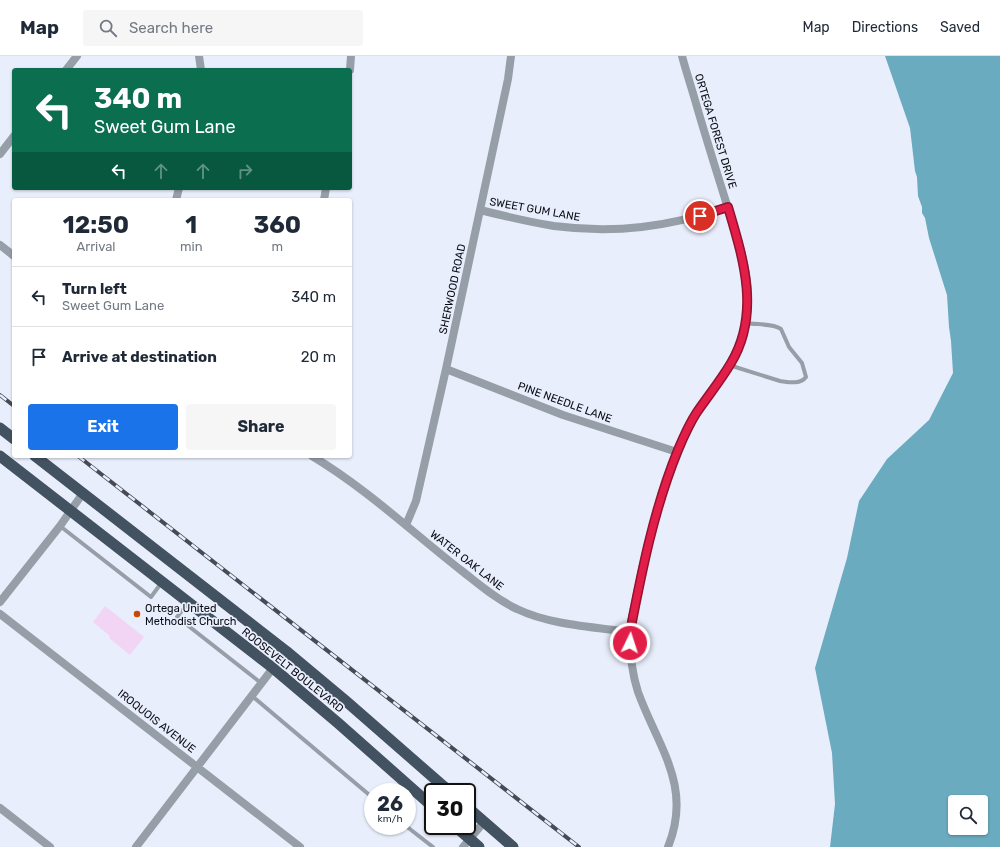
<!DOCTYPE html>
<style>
:root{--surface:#fff;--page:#f6f6f7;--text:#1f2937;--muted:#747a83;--line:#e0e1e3;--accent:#1a73e8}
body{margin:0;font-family:Rubik,sans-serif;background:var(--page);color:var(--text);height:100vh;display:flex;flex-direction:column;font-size:15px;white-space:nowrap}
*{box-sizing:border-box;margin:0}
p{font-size:13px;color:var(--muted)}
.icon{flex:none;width:22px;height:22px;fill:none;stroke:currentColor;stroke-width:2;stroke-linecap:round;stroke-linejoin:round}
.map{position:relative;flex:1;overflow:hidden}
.details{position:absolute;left:12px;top:142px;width:340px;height:260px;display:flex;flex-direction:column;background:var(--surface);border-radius:4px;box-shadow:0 1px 3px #0004}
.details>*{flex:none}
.top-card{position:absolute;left:12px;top:12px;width:340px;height:122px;border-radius:4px;box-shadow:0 1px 3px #0004;background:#0b6e4f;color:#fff;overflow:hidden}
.tools{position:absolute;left:948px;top:739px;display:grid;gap:8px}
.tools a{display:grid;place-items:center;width:40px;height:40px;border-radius:4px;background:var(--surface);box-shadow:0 1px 3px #0004;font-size:20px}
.speed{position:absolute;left:364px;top:727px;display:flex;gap:8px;font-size:20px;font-weight:700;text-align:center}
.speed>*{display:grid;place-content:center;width:52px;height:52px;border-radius:50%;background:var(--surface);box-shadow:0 1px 3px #0004;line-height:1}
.speed small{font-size:10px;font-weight:400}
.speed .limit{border:2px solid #111;border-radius:6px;background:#fff;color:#111}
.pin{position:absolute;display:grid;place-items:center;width:34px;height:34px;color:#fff;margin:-17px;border:2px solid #fff;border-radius:50%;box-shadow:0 1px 4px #0007}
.me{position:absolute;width:44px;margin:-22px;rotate:4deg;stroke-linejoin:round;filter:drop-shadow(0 0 3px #0008)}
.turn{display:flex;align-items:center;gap:14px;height:84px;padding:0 16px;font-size:18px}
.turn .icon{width:52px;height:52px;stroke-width:2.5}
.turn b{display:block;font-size:28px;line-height:34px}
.lanes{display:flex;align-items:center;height:38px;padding:0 16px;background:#0003;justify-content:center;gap:20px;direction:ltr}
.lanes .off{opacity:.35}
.eta{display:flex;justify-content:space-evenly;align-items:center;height:68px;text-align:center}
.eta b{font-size:24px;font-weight:700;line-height:28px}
.button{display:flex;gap:8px;margin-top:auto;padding:8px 16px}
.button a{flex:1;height:46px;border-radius:4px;background:var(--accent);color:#fff;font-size:16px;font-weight:700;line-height:46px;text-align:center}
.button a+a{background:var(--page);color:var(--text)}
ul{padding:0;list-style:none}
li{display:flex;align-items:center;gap:12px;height:60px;padding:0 16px;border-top:1px solid var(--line)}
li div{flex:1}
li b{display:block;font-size:15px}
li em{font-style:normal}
header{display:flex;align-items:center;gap:24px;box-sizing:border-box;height:56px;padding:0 20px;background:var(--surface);border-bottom:1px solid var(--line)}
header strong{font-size:19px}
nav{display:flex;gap:22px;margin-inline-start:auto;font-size:14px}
.search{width:280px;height:36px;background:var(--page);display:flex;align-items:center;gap:10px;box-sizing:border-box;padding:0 14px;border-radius:4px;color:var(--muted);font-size:15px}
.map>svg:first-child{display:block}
.green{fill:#f2d5f5}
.water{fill:#6aabbf;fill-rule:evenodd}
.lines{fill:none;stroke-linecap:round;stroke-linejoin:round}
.service{stroke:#969fa7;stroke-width:4}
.minor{stroke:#969fa7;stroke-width:8}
.trunk{stroke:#425260;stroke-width:11}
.rail-casing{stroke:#484b54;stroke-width:4}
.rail{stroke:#e9eefc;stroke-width:2.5;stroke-dasharray:8;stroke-linecap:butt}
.route-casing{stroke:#92132f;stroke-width:10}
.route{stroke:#e11d48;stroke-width:7}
.poi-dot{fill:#cd4702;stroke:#e9eefc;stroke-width:1.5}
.labels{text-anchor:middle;stroke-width:3.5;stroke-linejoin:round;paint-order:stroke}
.street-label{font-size:11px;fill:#0a0c14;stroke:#e9eefc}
.poi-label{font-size:11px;fill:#0a0c14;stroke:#e9eefc;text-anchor:start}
</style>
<header>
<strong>Map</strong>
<div class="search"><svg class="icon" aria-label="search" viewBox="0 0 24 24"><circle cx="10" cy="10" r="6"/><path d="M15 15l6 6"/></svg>Search here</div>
<nav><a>Map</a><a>Directions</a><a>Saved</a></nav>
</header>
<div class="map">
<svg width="1000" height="791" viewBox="0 0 1000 791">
<rect width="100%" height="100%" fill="#e9eefc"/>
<!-- green -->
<path class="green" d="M105 550 144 581 130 599 109 582 110 580 93 566Z"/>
<!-- water -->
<path class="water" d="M885 0H1000V791H830L835 748 832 697 815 612 847 502 859 445 887 403 929 364 953 317 951 285 949 271 947 239 929 182 925 162 922 157V151L918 140 917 121 915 115 910 72ZM955 746H981V772H955Z"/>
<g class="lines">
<!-- service -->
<path class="service" d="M729 309 780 325C788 326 800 329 806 321L802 307 789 291 781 273C772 267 757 269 746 267
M60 470 151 541 162 526
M188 547 177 561 261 627
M252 640 373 742
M406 770 433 791"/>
<!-- minor -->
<path class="minor" d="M199 0 201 14
M66 14 77 0
M350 14 351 0
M0 98 14 80
M176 144 179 132
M324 144 326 132
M480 154C504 160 529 166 554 170 615 178 669 171 727 151
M0 189 14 200
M446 313 563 359 677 396
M312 400C367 433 412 476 462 515 479 528 497 544 517 553 550 569 594 571 630 576
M406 469 416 445 446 313 508 23 511 0
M0 546 60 470 83 437
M0 558 300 791
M0 752 50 791
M136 791 286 595
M463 791 484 766
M668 791C693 730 658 691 638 636 632 618 630 598 630 578 630 565 635 550 637 537 649 478 665 416 694 362 698 354 705 346 710 338 728 313 743 290 747 259 752 221 738 184 727 149 716 114 705 79 695 44 691 30 686 15 682 0"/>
<!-- trunk -->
<path class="trunk" d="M0 372 14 383
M0 400 273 612 338 667 433 751
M35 400 286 595 347 646 450 736
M467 751 513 791
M455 770 479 791"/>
<!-- rail casing -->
<g class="rail-casing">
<path id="rail" d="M0 339 14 350
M78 400 579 791"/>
</g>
<!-- rail -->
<use href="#rail" class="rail"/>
</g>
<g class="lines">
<!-- route casing -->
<g class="route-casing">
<path id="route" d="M630 587V576C642 514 654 453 678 394 683 382 689 368 697 356 708 340 721 324 731 307 761 257 743 202 728 151L700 160"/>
</g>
<!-- route -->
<use href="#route" class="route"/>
</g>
<!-- markers -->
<circle class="poi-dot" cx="137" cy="558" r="4"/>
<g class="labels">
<!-- street labels -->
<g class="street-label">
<text transform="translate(716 75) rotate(73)" y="4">ORTEGA FOREST DRIVE</text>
<text transform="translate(535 153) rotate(10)" y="4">SWEET GUM LANE</text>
<text transform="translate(452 233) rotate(-78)" y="4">SHERWOOD ROAD</text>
<text transform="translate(565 346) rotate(20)" y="4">PINE NEEDLE LANE</text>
<text transform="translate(467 504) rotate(38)" y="4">WATER OAK LANE</text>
<text transform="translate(293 614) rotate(39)" y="4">ROOSEVELT BOULEVARD</text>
<text transform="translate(157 665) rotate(38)" y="4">IROQUOIS AVENUE</text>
</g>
<!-- poi labels -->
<g class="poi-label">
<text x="145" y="556">Ortega United<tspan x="145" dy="13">Methodist Church</tspan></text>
</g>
</g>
</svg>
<div class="tools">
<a><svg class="icon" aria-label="search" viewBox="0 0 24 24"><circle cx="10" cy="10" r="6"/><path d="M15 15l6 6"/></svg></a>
</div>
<div class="speed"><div>26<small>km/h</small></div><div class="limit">30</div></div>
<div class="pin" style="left:700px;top:160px;background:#d93025"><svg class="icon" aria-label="arrive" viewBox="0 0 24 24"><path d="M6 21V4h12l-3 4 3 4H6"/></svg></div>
<svg class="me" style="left:630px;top:587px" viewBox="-20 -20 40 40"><circle r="17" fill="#e11d48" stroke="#fff" stroke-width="3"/><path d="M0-11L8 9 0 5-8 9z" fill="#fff"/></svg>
<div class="top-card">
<div class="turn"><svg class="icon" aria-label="left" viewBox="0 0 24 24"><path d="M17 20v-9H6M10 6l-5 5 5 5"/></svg><div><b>340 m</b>Sweet Gum Lane</div></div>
<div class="lanes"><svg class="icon" aria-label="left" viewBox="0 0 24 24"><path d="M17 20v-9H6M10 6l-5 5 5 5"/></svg><svg class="icon off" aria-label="ahead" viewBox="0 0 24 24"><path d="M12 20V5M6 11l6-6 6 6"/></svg><svg class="icon off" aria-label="ahead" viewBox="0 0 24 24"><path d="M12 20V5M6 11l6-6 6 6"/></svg><svg class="icon off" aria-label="right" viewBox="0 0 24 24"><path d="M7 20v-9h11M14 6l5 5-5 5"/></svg></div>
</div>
<section class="details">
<div class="eta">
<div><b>12:50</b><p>Arrival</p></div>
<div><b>1</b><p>min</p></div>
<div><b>360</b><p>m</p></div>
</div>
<ul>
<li><svg class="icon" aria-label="left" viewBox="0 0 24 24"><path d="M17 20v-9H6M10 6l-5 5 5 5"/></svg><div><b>Turn left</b><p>Sweet Gum Lane</p></div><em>340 m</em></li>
<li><svg class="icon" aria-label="arrive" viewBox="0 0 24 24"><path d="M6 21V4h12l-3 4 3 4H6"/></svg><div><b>Arrive at destination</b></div><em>20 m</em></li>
</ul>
<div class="button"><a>Exit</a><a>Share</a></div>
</section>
</div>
